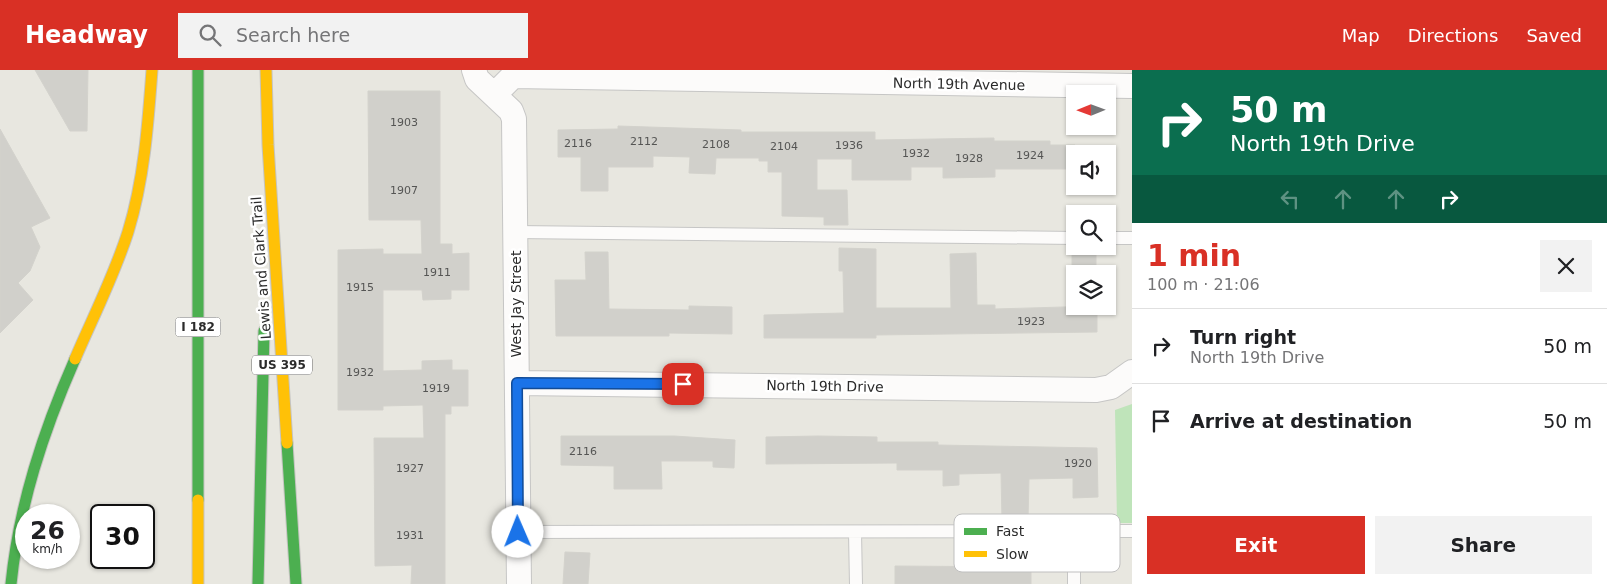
<!DOCTYPE html>
<meta charset="utf-8">
<style>
:root{--surface:#fff;--page:#f2f2f2;--text:#202124;--muted:#757577;--line:#e0e0e0;--accent:#d93025}
body{margin:0;font-family:"DejaVu Sans",sans-serif;background:var(--page);color:var(--text);height:100vh;display:flex;flex-direction:column;font-size:19px;white-space:nowrap}
*{box-sizing:border-box;margin:0}
p{font-size:16px;color:var(--muted)}
.icon{flex:none;width:28px;height:28px;fill:none;stroke:currentColor;stroke-width:2;stroke-linecap:round;stroke-linejoin:round}
.map{position:relative;flex:1;overflow:hidden}
.details{display:flex;flex-direction:column;background:var(--surface);width:475px}
.details>*{flex:none}
.top-card{background:#0b6e4f;color:#fff;overflow:hidden}
.needle{width:32px;rotate:269deg}
.fabs{position:absolute;left:1066px;top:15px;display:grid;gap:10px}
.fabs a{display:grid;place-items:center;width:50px;height:50px;border-radius:0px;background:var(--surface);box-shadow:0 1px 4px #0004;font-size:25px}
.speed{position:absolute;left:15px;top:434px;display:flex;gap:10px;font-size:25px;font-weight:700;text-align:center}
.speed>*{display:grid;place-content:center;width:65px;height:65px;border-radius:50%;background:var(--surface);box-shadow:0 1px 4px #0004;line-height:1}
.speed small{font-size:12px;font-weight:400}
.speed .limit{border:2px solid #111;border-radius:8px;background:#fff;color:#111}
.pin{position:absolute;display:grid;place-items:center;width:42px;height:42px;color:#fff;margin:-21px;border-radius:10px;box-shadow:0 2px 8px #0006}
.me{position:absolute;width:55px;margin:-28px;rotate:359deg;stroke-linejoin:round;filter:drop-shadow(0 0 4px #0008)}
.turn{display:flex;align-items:center;gap:18px;height:105px;padding:0 15px;font-size:22px}
.turn .icon{width:65px;height:65px;stroke-width:2.5}
.turn b{display:block;font-size:35px;line-height:42px}
.lanes{display:flex;align-items:center;height:48px;padding:0 15px;background:#0003;justify-content:center;gap:25px;direction:ltr}
.lanes .off{opacity:.35}
.round{display:grid;place-items:center;flex:none;width:52px;height:52px;border-radius:0px;background:var(--page)}
.overview{display:flex;align-items:center;justify-content:space-between;height:85px;padding:0 15px}
h1{font-size:30px;font-weight:600;line-height:38px;color:var(--accent)}
.action{display:flex;gap:10px;margin-top:auto;padding:10px 15px}
.action a{flex:1;height:58px;border-radius:0px;background:var(--accent);color:#fff;font-size:20px;font-weight:600;line-height:58px;text-align:center}
.action a+a{background:var(--page);color:var(--text)}
ul{padding:0;list-style:none}
li{display:flex;align-items:center;gap:15px;height:75px;padding:0 15px;border-top:1px solid var(--line)}
li div{flex:1}
li b{display:block;font-size:19px}
li em{font-style:normal}
header{display:flex;align-items:center;gap:30px;box-sizing:border-box;height:70px;padding:0 25px;background:var(--accent);color:#fff}
header strong{font-size:24px}
nav{display:flex;gap:28px;margin-inline-start:auto;font-size:18px}
.search{width:350px;height:45px;background:var(--page);display:flex;align-items:center;gap:12px;box-sizing:border-box;padding:0 18px;border-radius:0px;color:var(--muted);font-size:19px}
main{display:flex;flex:1;min-height:0}
.map>svg:first-child{display:block}
.green{fill:#bfe4ba}
.building{fill:#d1d0cb;stroke:#d3d2cc}
.lines{fill:none;stroke-linecap:round;stroke-linejoin:round}
.lane-casing{stroke:#c6c6c5;stroke-width:14}
.street-casing{stroke:#c6c6c5;stroke-width:26}
.fast-casing{stroke:#c5c4c1;stroke-width:13}
.slow-casing{stroke:#c5c4c1;stroke-width:13}
.lane{stroke:#fcfbfa;stroke-width:12}
.street{stroke:#fcfbfa;stroke-width:24}
.fast{stroke:#4caf50;stroke-width:11}
.slow{stroke:#ffc107;stroke-width:11}
.route-casing{stroke:#114b97;stroke-width:12}
.route{stroke:#1a73e8;stroke-width:9}
.labels{text-anchor:middle;stroke-width:5;stroke-linejoin:round;paint-order:stroke}
.number-label{font-size:11px;fill:#555554}
.shield{fill:#fff;stroke:#6b6b6b;stroke-width:1}
.shield-label{font-size:12px;font-weight:bold;fill:#2b2b2b}
.street-label{font-size:14px;fill:#2b2b2b;stroke:#fff}
.key{fill:#fff;stroke:#bfbfbf;stroke-width:1}
.key-label{font-size:14px;fill:#2b2b2b}
</style>
<header>
<strong>Headway</strong>
<div class="search"><svg class="icon" aria-label="search" viewBox="0 0 24 24"><circle cx="10" cy="10" r="6"/><path d="M15 15l6 6"/></svg>Search here</div>
<nav><a>Map</a><a>Directions</a><a>Saved</a></nav>
</header>
<main>
<div class="map">
<svg width="1132" height="514" viewBox="0 0 1132 514">
<rect width="100%" height="100%" fill="#e8e7e0"/>
<!-- green -->
<path class="green" d="M1132 334V453H1117L1115 340Z"/>
<!-- building -->
<path class="building" d="M35 0H88L87 61H70Z
M368 21H440V174H452V184L469 183V220H451V229L423 230 422 220H383V301L422 300V291L452 290V300H468V336H451V344H445V514H411L412 495 375 496 374 368H424L423 335 383 336V340H338V180L383 179V184H422L421 150H369Z
M618 56 741 60V62H875V70L994 68V71H1050V75H1075V99H995V107L943 108V97H911V110H852V89H817V120H847L848 155H824V147L782 146V102H768V91H759V88H716L715 104 689 103 690 87 653 86V97H608V121H581V87H558V60L618 59Z
M0 59 50 148 31 157 40 177 30 201 18 213 33 230 0 263Z
M839 178 876 179V238H951L950 184 976 183 977 235H995V239L1097 236V262L876 265V268H764V245L844 243 843 201H839Z
M1072 180H1096V204H1072Z
M585 182H608L609 239 689 240V236L732 237V264L669 263V266H556L555 210H586Z
M561 366H674L735 370 734 398 713 397V391H661L662 419H614V396L561 395Z
M818 366 877 367V372H938V375L1097 378 1098 427 1073 428V408L1029 409 1028 450 1002 451 1001 403 959 404V415L943 416V400H897V393L766 394V367Z
M565 482 590 483 588 514H563Z
M895 496 1031 497V514H895Z"/>
<g class="lines">
<!-- lane casing -->
<g class="lane-casing">
<path id="lane" d="M515 162 1075 168
M1108 168H1132
M518 462 1132 461
M855 462 856 514
M1074 514V462"/>
</g>
<!-- street casing -->
<g class="street-casing">
<path id="street" d="M474 0 477 9 511 41 514 49 519 514
M494 25 513 6 1132 16
M517 313 1096 320 1111 317 1132 302"/>
</g>
<!-- fast casing -->
<g class="fast-casing">
<path id="fast" d="M198 0V430
M287 373 296 514
M11 514C19 435 43 362 75 289
M258 514 264 261"/>
</g>
<!-- slow casing -->
<g class="slow-casing">
<path id="slow" d="M266 0 268 75 287 373
M75 289C93 247 114 206 128 162 144 110 148 55 152 0
M198 430V514"/>
</g>
<!-- lane -->
<use href="#lane" class="lane"/>
<!-- street -->
<use href="#street" class="street"/>
<!-- fast -->
<use href="#fast" class="fast"/>
<!-- slow -->
<use href="#slow" class="slow"/>
</g>
<g class="lines">
<!-- route casing -->
<g class="route-casing">
<path id="route" d="M518 462 517 313 683 314"/>
</g>
<!-- route -->
<use href="#route" class="route"/>
</g>
<g class="labels">
<!-- number labels -->
<g class="number-label">
<text x="404" y="56">1903</text>
<text x="644" y="75">2112</text>
<text x="578" y="77">2116</text>
<text x="716" y="78">2108</text>
<text x="849" y="79">1936</text>
<text x="784" y="80">2104</text>
<text x="916" y="87">1932</text>
<text x="1030" y="89">1924</text>
<text x="969" y="92">1928</text>
<text x="404" y="124">1907</text>
<text x="437" y="206">1911</text>
<text x="360" y="221">1915</text>
<text x="1031" y="255">1923</text>
<text x="360" y="306">1932</text>
<text x="436" y="322">1919</text>
<text x="583" y="385">2116</text>
<text x="1078" y="397">1920</text>
<text x="410" y="402">1927</text>
<text x="410" y="469">1931</text>
</g>
<!-- shield labels -->
<g class="shield">
<rect x="175.5" y="247.5" width="45" height="19" rx="4"/>
<rect x="252" y="285.5" width="60" height="19" rx="4"/>
</g>
<g class="shield-label">
<text x="198" y="261">I 182</text>
<text x="282" y="299">US 395</text>
</g>
<!-- street labels -->
<g class="street-label">
<text transform="translate(959 14) rotate(1)" y="5">North 19th Avenue</text>
<text transform="translate(261 198) rotate(-94)" y="5">Lewis and Clark Trail</text>
<text transform="translate(516 234) rotate(-90)" y="5">West Jay Street</text>
<text transform="translate(825 316) rotate(1)" y="5">North 19th Drive</text>
</g>
</g>
<!-- legend -->
<rect x="954" y="444" width="166" height="58" rx="8" class="key"/>
<rect x="964" y="458" width="23" height="7" fill="#4caf50"/>
<rect x="964" y="481" width="23" height="6" fill="#ffc107"/>
<g class="key-label">
<text x="996" y="466">Fast</text>
<text x="996" y="489">Slow</text>
</g>
</svg>
<div class="fabs">
<a><svg class="needle" viewBox="-14 -14 28 28"><path d="M0-13l5 13h-10z" fill="#e53935"/><path d="M0 13l5-13h-10z" fill="#757577"/></svg></a>
<a><svg class="icon" aria-label="sound" viewBox="0 0 24 24"><path d="M4 9h4l5-4v14l-5-4H4zM17 9q2 3 0 6"/></svg></a>
<a><svg class="icon" aria-label="search" viewBox="0 0 24 24"><circle cx="10" cy="10" r="6"/><path d="M15 15l6 6"/></svg></a>
<a><svg class="icon" aria-label="layers" viewBox="0 0 24 24"><path d="M12 4l9 5-9 5-9-5zM3 14l9 5 9-5"/></svg></a>
</div>
<div class="speed"><div>26<small>km/h</small></div><div class="limit">30</div></div>
<div class="pin" style="left:683px;top:314px;background:#d93025"><svg class="icon" aria-label="arrive" viewBox="0 0 24 24"><path d="M6 21V4h12l-3 4 3 4H6"/></svg></div>
<svg class="me" style="left:518px;top:462px" viewBox="-20 -20 40 40"><circle r="19" fill="#fff"/><path d="M0-13L10 11 0 6-10 11z" fill="#1a73e8"/></svg>
</div>
<section class="details">
<div class="top-card">
<div class="turn"><svg class="icon" aria-label="right" viewBox="0 0 24 24"><path d="M7 20v-9h11M14 6l5 5-5 5"/></svg><div><b>50 m</b>North 19th Drive</div></div>
<div class="lanes"><svg class="icon off" aria-label="left" viewBox="0 0 24 24"><path d="M17 20v-9H6M10 6l-5 5 5 5"/></svg><svg class="icon off" aria-label="ahead" viewBox="0 0 24 24"><path d="M12 20V5M6 11l6-6 6 6"/></svg><svg class="icon off" aria-label="ahead" viewBox="0 0 24 24"><path d="M12 20V5M6 11l6-6 6 6"/></svg><svg class="icon" aria-label="right" viewBox="0 0 24 24"><path d="M7 20v-9h11M14 6l5 5-5 5"/></svg></div>
</div>
<div class="overview"><div><h1>1 min</h1><p>100 m · 21:06</p></div><a class="round"><svg class="icon" aria-label="close" viewBox="0 0 24 24"><path d="M6 6l12 12M18 6L6 18"/></svg></a></div>
<ul>
<li><svg class="icon" aria-label="right" viewBox="0 0 24 24"><path d="M7 20v-9h11M14 6l5 5-5 5"/></svg><div><b>Turn right</b><p>North 19th Drive</p></div><em>50 m</em></li>
<li><svg class="icon" aria-label="arrive" viewBox="0 0 24 24"><path d="M6 21V4h12l-3 4 3 4H6"/></svg><div><b>Arrive at destination</b></div><em>50 m</em></li>
</ul>
<div class="action"><a>Exit</a><a>Share</a></div>
</section>
</main>
